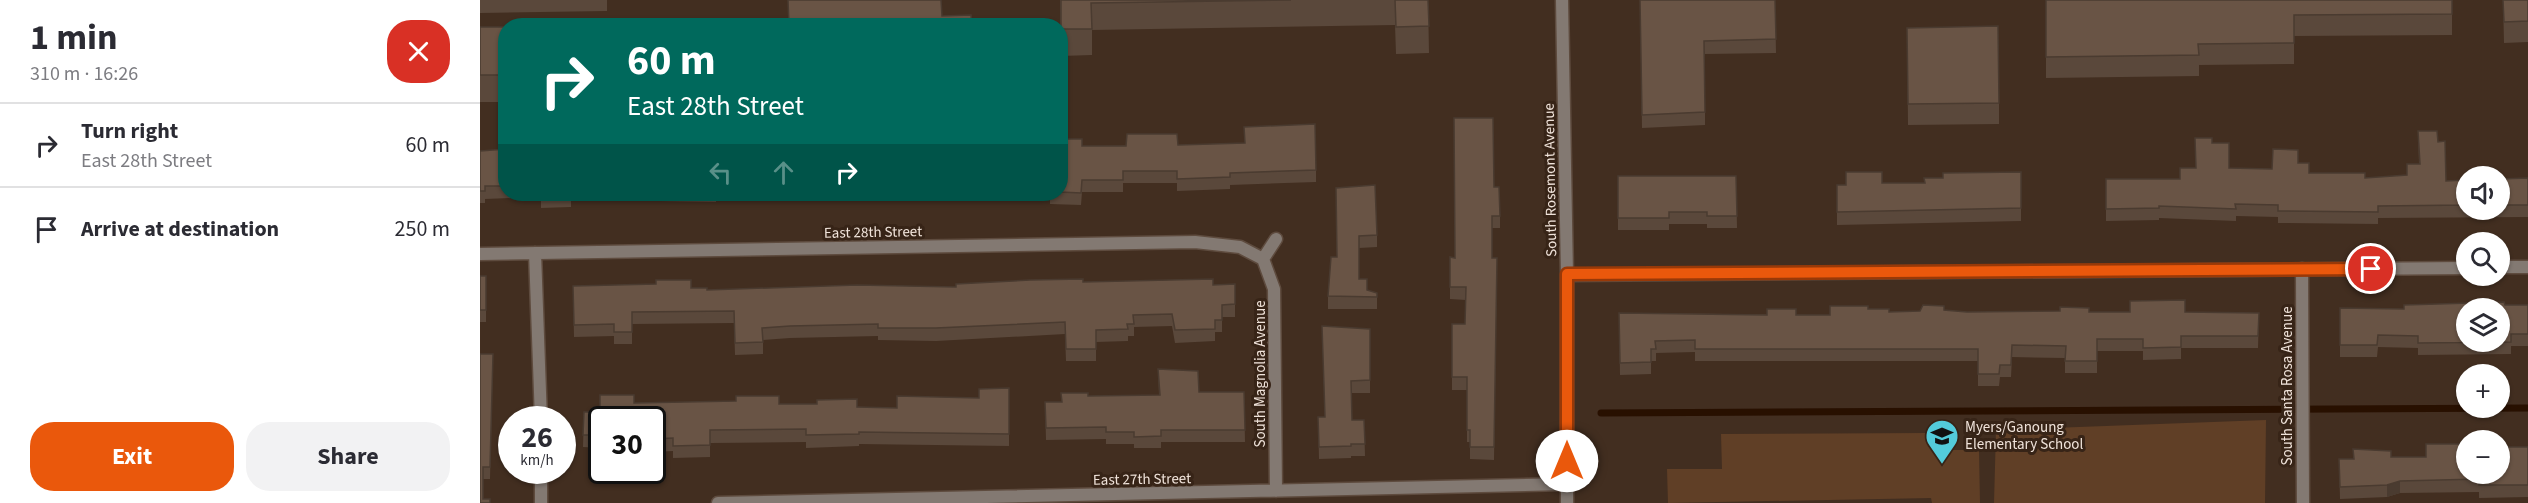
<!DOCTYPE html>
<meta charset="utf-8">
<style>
:root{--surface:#fff;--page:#f2f2f3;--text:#2b2b33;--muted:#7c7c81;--line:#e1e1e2;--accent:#ea580c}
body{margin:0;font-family:"Source Sans 3",sans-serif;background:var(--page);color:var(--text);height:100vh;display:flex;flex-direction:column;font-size:22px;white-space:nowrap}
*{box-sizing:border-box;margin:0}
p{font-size:20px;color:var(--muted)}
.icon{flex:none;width:33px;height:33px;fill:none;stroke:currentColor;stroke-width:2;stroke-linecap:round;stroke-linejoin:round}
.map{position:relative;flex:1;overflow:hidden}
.details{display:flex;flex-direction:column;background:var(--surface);width:480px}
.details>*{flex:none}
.hud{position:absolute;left:18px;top:18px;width:570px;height:183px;border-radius:24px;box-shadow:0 2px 4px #0004;background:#00695c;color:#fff;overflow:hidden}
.controls{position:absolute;left:1976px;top:166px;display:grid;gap:12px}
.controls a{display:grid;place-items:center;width:54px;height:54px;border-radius:50%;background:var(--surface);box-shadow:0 2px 4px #0004;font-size:30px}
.speed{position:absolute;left:18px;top:406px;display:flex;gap:12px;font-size:30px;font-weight:700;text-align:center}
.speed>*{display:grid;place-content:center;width:78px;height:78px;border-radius:50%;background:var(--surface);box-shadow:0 2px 4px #0004;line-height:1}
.speed small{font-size:15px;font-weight:400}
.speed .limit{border:3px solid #111;border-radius:9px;background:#fff;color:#111}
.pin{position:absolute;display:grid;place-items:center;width:51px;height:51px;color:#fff;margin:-26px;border:3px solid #fff;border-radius:50%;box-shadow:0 2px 6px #0007}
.me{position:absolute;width:66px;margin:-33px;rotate:0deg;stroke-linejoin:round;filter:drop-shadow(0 0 4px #0008)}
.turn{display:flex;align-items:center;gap:21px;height:126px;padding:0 30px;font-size:27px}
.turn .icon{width:78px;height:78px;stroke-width:2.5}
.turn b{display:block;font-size:42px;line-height:51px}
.lanes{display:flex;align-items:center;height:57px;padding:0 30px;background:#0003;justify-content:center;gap:30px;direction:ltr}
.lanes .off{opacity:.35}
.round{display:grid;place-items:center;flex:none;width:63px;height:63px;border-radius:24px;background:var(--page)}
.headline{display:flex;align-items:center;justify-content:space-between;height:102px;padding:0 30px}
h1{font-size:36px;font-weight:700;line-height:45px}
.cta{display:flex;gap:12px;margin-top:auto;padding:12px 30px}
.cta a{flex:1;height:69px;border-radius:24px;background:var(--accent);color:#fff;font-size:24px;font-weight:700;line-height:69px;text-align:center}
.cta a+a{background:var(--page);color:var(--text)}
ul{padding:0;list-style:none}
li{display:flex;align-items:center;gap:18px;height:84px;padding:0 30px;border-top:2px solid var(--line)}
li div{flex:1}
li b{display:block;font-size:22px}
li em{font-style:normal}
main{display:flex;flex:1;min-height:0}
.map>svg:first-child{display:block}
.green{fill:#603f26}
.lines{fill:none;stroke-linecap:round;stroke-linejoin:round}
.stream{stroke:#281000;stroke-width:7}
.street-casing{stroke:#5e4b3e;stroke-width:15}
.street{stroke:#837972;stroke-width:12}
.wall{fill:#5a483b}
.shaded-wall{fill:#4a3b30}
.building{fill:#695445;stroke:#4a3b30;stroke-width:1.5;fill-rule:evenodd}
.route-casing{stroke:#983908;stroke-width:15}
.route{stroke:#ea580c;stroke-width:10}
.labels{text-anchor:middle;stroke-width:6;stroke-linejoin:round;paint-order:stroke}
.street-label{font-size:15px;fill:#f0e3da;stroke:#372417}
.poi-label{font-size:15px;fill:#f0e3da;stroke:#372417;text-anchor:start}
</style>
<main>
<section class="details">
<div class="headline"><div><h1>1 min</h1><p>310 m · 16:26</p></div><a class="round" style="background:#d93025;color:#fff"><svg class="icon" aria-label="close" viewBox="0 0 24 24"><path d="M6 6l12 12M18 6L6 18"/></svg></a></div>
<ul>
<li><svg class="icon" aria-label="right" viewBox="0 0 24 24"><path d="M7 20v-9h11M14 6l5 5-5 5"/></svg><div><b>Turn right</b><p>East 28th Street</p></div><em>60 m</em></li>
<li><svg class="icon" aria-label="arrive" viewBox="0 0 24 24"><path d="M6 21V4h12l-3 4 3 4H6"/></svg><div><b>Arrive at destination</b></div><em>250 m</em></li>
</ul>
<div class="cta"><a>Exit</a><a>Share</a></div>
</section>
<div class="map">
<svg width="2048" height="503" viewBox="0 0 2048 503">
<rect width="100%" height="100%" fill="#422e20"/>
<!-- green -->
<path class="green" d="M1786 420 1785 503H1514L1516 430Z
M1449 433 1452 450H1499L1500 503H1452L1451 498 1188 503 1187 469H1242L1241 434Z"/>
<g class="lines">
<!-- stream -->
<path class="stream" d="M1121 413 2048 408"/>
<!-- street casing -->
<g class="street-casing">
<path id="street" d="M1082 0 1087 275V503
M55 253 61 420
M0 254 715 242 760 247 783 259 794 289 796 491
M783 259 796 239
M2019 267H2048
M1822 269 1823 503
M1087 275 1986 268
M61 503V471
M238 503 1087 484"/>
</g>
<!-- street -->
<use href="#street" class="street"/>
</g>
<!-- wall -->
<path class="wall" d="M0 0H127V11L0 13Z
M580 0H948L949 53 916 54 915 25 612 30V55L581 56Z
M1160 0H1295L1296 53 1225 54V125L1162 128Z
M1566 0H1972V35L1814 36V64L1719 65V76L1566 78Z
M2023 0H2048V42L2024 43Z
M0 27H26V102H0Z
M1427 28 1519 103V124L1428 125Z
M1938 131 1966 181 1986 180V210H2019V179L2048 178V217L1898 218V224L1798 223V217L1756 216V221L1679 218V220L1626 221V179H1700L1716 168 1732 143 1749 168 1792 169 1818 163 1829 173 1885 178 1927 175 1939 164Z
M580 139 602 146 698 145 836 170V182L750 185V189L697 191V183H643V192H602L601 205 570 204V197H549V194H580Z
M26 149V194H91V207L61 208V197L5 199V203H0V151Z
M1541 172V221L1357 225V185L1445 183 1463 178Z
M1138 176H1256L1257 228H1227V224H1189V230H1138Z
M1014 187 1020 216V228H1012V258H1017L1014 460 990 459V442H987V390H972V324H985L986 300 970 299V257L975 258Z
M856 188 897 235V247L879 248V279L887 290 897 293V309H848V296L857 257Z
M125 194H458V197L236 196V202L180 201V198L125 197Z
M0 276H6V322H0Z
M603 282 733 285 755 284V317H742V332H735V341L695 343 692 326 654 327V336H648V341L616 342V361H586L585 334 456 341 398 340V336L310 338 283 340V354L255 355 254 323 152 324V344H134V336L94 337 93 286 211 288 227 290 476 287Z
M2048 305V346H2031V354L1938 355V348L1898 347 1897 357H1860V308L1924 309Z
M1388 309 1409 312 1464 310 1487 312 1779 313 1778 348H1701V359L1663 360V351H1617V373H1585V358L1532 357 1531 377H1520L1519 386H1498V361H1215V352L1176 353V361H1171V374L1140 375 1139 313 1350 315Z
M842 326 890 329V393H872V420H884L885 456H871V458L839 459 838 417H845Z
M0 354H13L10 479H3V499L0 503Z
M678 369 719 392H764L765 442H681V448H654V444H626V439L566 440 565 402H582L608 396 679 395Z
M529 388V446L379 444V446L326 448V442L230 443V457L193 458V451L172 452V420H122V448L103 447 104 412H120L154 403 299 404 417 408 499 398Z
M2048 447V497L1999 498V492L1920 493 1907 497 1860 499 1859 459H1873V449L1911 457H1946L1981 448Z"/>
<!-- shaded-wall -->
<path class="shaded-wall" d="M1920 481V493L1907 497V485Z"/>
<!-- building -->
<path class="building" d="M308 0H461L462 16 491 15 492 26H309Z
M581 0H811L611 3 612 29H581Z
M915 0H948L949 26 916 27Z
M1160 0H1295L1296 39 1224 41 1225 112 1162 115Z
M1566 0H1972V14L1814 15V43L1718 44 1719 55 1566 57Z
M2023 0H2048V21L2024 22Z
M1518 26 1519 103 1428 104 1427 28Z
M0 27H26V75H0Z
M974 118H1013L1014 187H1019L1020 216H1012V258H1017L1014 447H990V430H987V377H972V324H985L986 287H970V257L975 258Z
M835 124 836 170 750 173V177L697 179V171H643V180H602L601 193 580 192V139H602V146H646L647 134H697L698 145 765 143 764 127Z
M1938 131H1957L1958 142 1965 141 1966 181 1986 180V205L1898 206V212L1798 211V205L1755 204 1756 209 1679 206V208L1626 209V179H1700V168H1716L1715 138H1732V143H1749V168L1792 169 1793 149 1818 150V163H1829V173H1885V178L1927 175V164H1940Z
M26 149V186H5V191H0V151Z
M1366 172H1402V183H1445L1444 178H1463V173L1541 172V208L1357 212V185H1366Z
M1138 176H1256L1257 216H1227V212H1189V218H1138Z
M2048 178V205H2019V179Z
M895 185 897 235 879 236V279H887V290L897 293V297L848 296 851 257H857L856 188Z
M61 194H91V195L61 196Z
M0 276H6V310H0Z
M603 279V282L733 279V285L755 284V304L742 305V320H735V329L695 330 692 314 653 315 654 324H647L648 329 616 330V349H586L585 322 456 328H398V324L310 326 282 328 283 342 255 343 254 311 152 312V332H134V324L94 325 93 286 176 284V280H211V288H227V290L377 285 476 287V284L550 280Z
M1705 300V312L1779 313 1778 336H1701V347L1663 348V339H1617V361H1585L1586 346 1532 345 1531 365H1520L1519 374H1498V349H1215V340L1175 341 1176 349H1171V362L1140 363 1139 313 1287 315V309H1316V315H1350V306H1388V309H1409V312L1440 311 1443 305 1464 306V310L1487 312 1580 311V307L1609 308V312H1650V301Z
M2024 302 2025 305H2048V334H2031V342L1938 343V336L1898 335 1897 345H1860V308L1924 309V305ZM1986 309H2019V342H1986Z
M842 326 890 329V380L871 381 872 420H884L885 444H871V446L839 447 838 417H845Z
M0 354H13L10 467H3V499H10V503H0Z
M678 369 718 371 719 392H764L765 430H681V436L654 437V432H626V427L566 428 565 402H582L581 393H608V396L680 395Z
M529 388V434L379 432V434L326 435V429L230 430V445L193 446V438L172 439V420H122V435H103L104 412H120V395H154V403L256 401V396H299V404H337V400L377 399V407L417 408V396L499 398V389Z
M1946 444H1981V448L1986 447V474H2019V447H2048V485H1999V479L1920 481 1907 485 1860 487 1859 459H1874L1873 449 1911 451V457H1946Z"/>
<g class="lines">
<!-- route casing -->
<g class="route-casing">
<path id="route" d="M1087 461V274L1891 269"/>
</g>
<!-- route -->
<use href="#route" class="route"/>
</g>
<!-- icons -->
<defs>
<g id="school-pin" transform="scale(1.725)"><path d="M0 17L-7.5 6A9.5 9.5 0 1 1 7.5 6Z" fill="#53cbda" stroke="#372417"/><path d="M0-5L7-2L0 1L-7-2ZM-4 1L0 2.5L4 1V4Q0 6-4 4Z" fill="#111"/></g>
</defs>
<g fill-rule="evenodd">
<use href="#school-pin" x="1462" y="436"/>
</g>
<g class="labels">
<!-- street labels -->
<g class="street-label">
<text transform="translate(1070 180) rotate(-91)" y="5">South Rosemont Avenue</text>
<text transform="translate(393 232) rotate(-1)" y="5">East 28th Street</text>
<text transform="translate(780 374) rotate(-90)" y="5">South Magnolia Avenue</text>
<text transform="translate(1807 386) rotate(-90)" y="5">South Santa Rosa Avenue</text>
<text transform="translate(662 479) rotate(-1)" y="5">East 27th Street</text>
</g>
<!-- poi labels -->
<g class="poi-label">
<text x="1485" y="432">Myers/Ganoung<tspan x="1485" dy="17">Elementary School</tspan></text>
</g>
</g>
</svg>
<div class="controls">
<a><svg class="icon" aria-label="sound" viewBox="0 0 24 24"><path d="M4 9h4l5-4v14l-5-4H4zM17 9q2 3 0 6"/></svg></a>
<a><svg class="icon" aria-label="search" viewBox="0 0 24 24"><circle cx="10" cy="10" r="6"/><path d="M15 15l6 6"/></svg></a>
<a><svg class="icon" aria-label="layers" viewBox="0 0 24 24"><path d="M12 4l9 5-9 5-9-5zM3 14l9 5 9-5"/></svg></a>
<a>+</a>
<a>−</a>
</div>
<div class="speed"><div>26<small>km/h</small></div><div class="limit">30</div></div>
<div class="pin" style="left:1891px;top:269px;background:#d93025"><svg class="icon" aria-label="arrive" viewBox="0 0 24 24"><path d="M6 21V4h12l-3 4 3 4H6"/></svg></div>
<svg class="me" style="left:1087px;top:461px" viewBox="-20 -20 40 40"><circle r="19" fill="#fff"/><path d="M0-13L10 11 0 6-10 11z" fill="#ea580c"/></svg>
<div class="hud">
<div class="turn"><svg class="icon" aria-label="right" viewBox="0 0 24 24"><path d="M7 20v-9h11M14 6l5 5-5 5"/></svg><div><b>60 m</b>East 28th Street</div></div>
<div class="lanes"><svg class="icon off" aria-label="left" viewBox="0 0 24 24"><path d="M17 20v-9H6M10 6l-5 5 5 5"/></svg><svg class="icon off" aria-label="ahead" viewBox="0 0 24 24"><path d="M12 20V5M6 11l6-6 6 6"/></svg><svg class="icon" aria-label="right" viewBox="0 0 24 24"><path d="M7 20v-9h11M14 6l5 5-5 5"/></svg></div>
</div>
</div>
</main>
